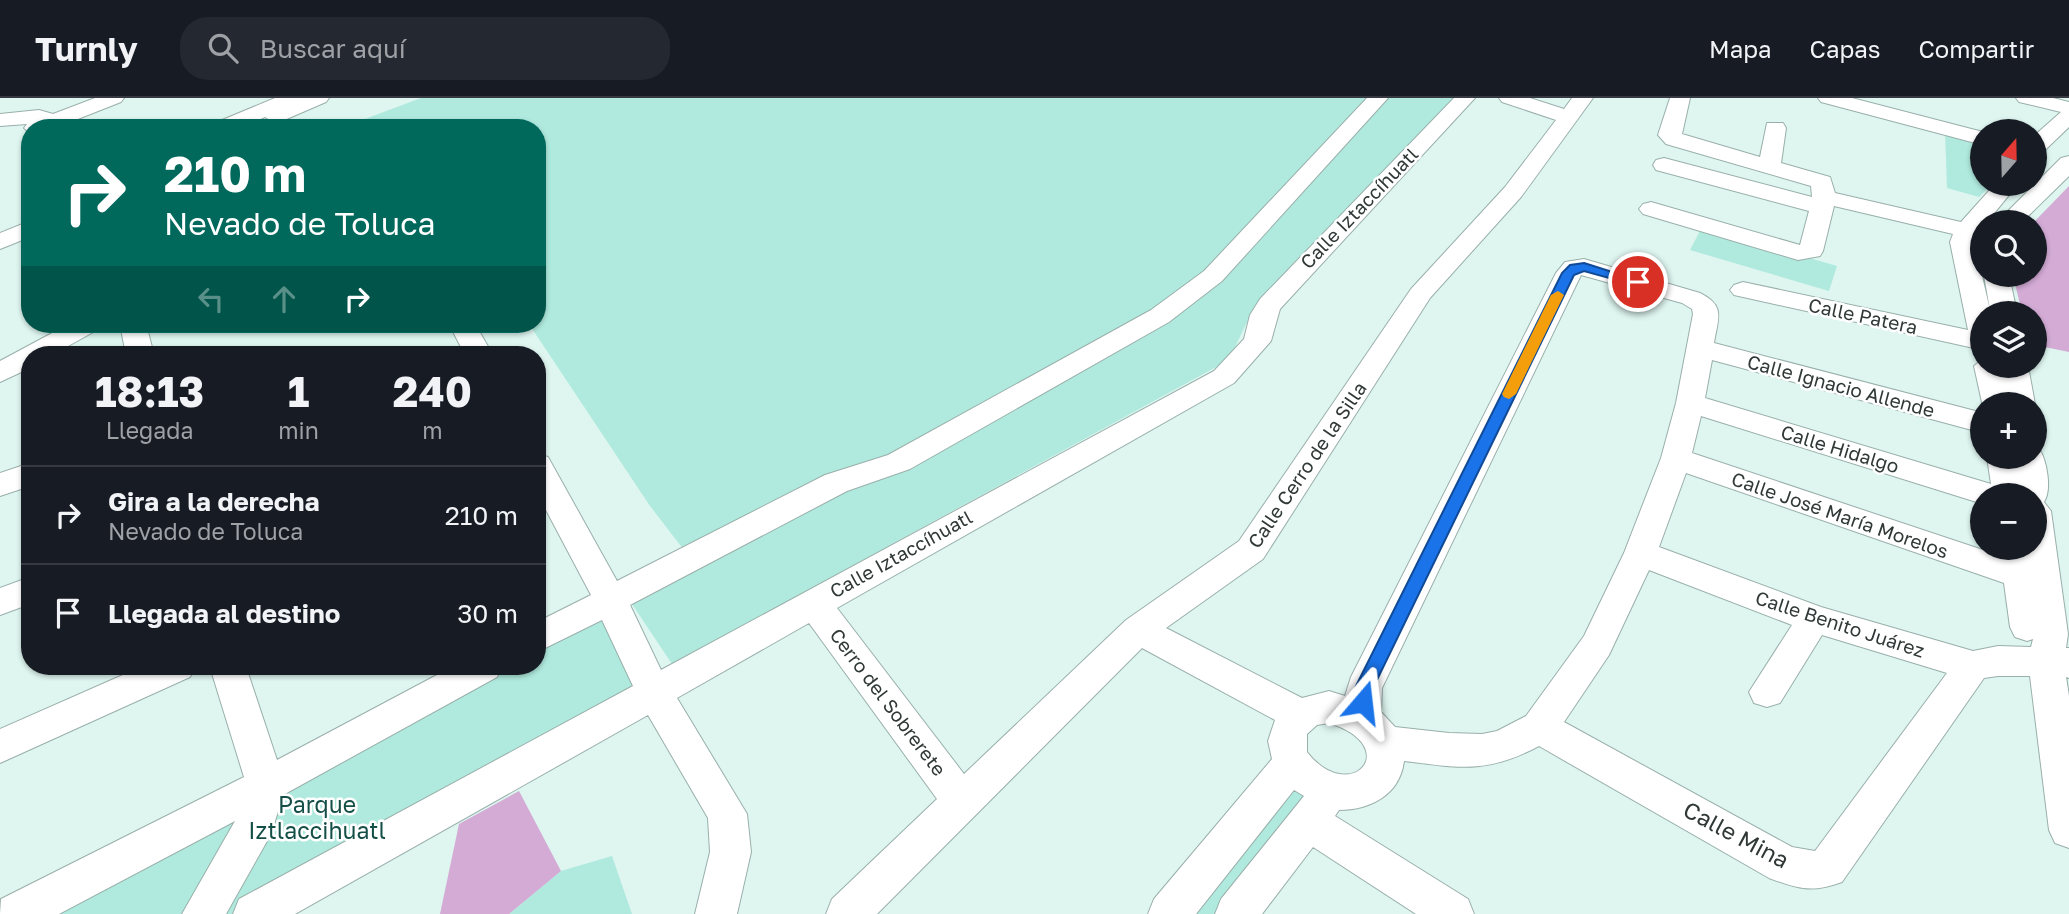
<!DOCTYPE html>
<html lang="es">
<meta charset="utf-8">
<style>
:root{--surface:#171b24;--page:#242831;--text:#f1f3f6;--muted:#9ea1a6;--line:#363941}
body{margin:0;font-family:"Golos Text",sans-serif;background:var(--page);color:var(--text);height:100vh;display:flex;flex-direction:column;font-size:26px;white-space:nowrap}
*{box-sizing:border-box;margin:0}
p{font-size:23px;color:var(--muted)}
.icon{flex:none;width:38px;height:38px;fill:none;stroke:currentColor;stroke-width:2;stroke-linecap:round;stroke-linejoin:round}
.map{position:relative;flex:1;overflow:hidden}
.details{position:absolute;left:21px;top:248px;width:525px;height:329px;display:flex;flex-direction:column;background:var(--surface);border-radius:28px;box-shadow:0 2px 5px #0004}
.details>*{flex:none}
.banner{position:absolute;left:21px;top:21px;width:525px;height:214px;border-radius:28px;box-shadow:0 2px 5px #0004;background:#00695c;color:#fff;overflow:hidden}
.needle{width:46px;rotate:20deg}
.tools{position:absolute;left:1970px;top:21px;display:grid;gap:14px}
.tools a{display:grid;place-items:center;width:77px;height:77px;border-radius:50%;background:var(--surface);box-shadow:0 2px 5px #0004;font-size:35px}
.pin{position:absolute;display:grid;place-items:center;width:60px;height:60px;color:#fff;margin:-30px;border:4px solid #fff;border-radius:50%;box-shadow:0 2px 7px #0007}
.me{position:absolute;width:77px;margin:-38px;rotate:17deg;stroke-linejoin:round;filter:drop-shadow(0 0 5px #0008)}
.turn{display:flex;align-items:center;gap:24px;height:147px;padding:0 28px;font-size:32px}
.turn .icon{width:91px;height:91px;stroke-width:2.5}
.turn b{display:block;font-size:49px;line-height:60px}
.lanes{display:flex;align-items:center;height:66px;padding:0 28px;background:#0003;justify-content:center;gap:35px;direction:ltr}
.lanes .off{opacity:.35}
.eta{display:flex;justify-content:space-evenly;align-items:center;height:119px;text-align:center}
.eta b{font-size:42px;font-weight:700;line-height:49px}
ul{padding:0;list-style:none}
li{display:flex;align-items:center;gap:21px;height:98px;padding:0 28px;border-top:2px solid var(--line)}
li div{flex:1}
li b{display:block;font-size:26px}
li em{font-style:normal}
header{display:flex;align-items:center;gap:42px;box-sizing:border-box;height:98px;padding:0 35px;background:var(--surface);border-bottom:2px solid var(--line)}
header strong{font-size:33px}
nav{display:flex;gap:38px;margin-inline-start:auto;font-size:24px}
.search{width:490px;height:63px;background:var(--page);display:flex;align-items:center;gap:18px;box-sizing:border-box;padding:0 24px;border-radius:28px;color:var(--muted);font-size:26px}
.map>svg:first-child{display:block}
.green{fill:#b0eade}
.building{fill:#d3abd5}
.lines{fill:none;stroke-linecap:round;stroke-linejoin:round}
.minor-casing{stroke:#99afaa;stroke-width:2}
.minor{fill:#fff;fill-rule:evenodd}
.route{fill:#1a73e8;stroke:#114b97;stroke-width:2}
.slow{fill:#f59e0b}
.labels{text-anchor:middle;stroke-width:5;stroke-linejoin:round;paint-order:stroke}
.street-label{font-size:19px;fill:#303937;stroke:#fff}
.near-park-label{font-size:23px;fill:#134f46;stroke:#fff}
.near-street-label{font-size:23px;fill:#303937;stroke:#fff}
</style>
<header>
<strong>Turnly</strong>
<div class="search"><svg class="icon" aria-label="search" viewBox="0 0 24 24"><circle cx="10" cy="10" r="6"/><path d="M15 15l6 6"/></svg>Buscar aquí</div>
<nav><a>Mapa</a><a>Capas</a><a>Compartir</a></nav>
</header>
<div class="map">
<svg width="2069" height="816" viewBox="0 0 2069 816">
<rect width="100%" height="100%" fill="#def5f0"/>
<!-- green -->
<path class="green" d="M421 0H1455L1255 207 1229 262 672 566 628 500 694 465 650 408 529 226H537V30H341Z
M1945 33 1983 42V86H1992L1979 99 1947 90Z
M1702 129 1837 168 1829 193 1690 152Z
M610 501 653 593 254 816H16L266 687 484 569H537V540Z
M1287 673 1310 695 1216 816H1174Z
M612 758 632 816H509L561 773Z"/>
<!-- building -->
<path class="building" d="M2069 88V254L2035 247V215H2022L2013 177H2035V123Z
M519 693 561 773 509 816H440L459 726Z"/>
<g class="lines">
<!-- minor casing -->
<g class="minor-casing">
<path id="minor" d="M95 0H124L121 4 55 30H30V35L24 30 27 26 0 28V16L39 12 53 16Z
M275 0H329L326 4 282 23 275 25 265 19 241 30H212L215 25Z
M1367 0H1388L1222 183 1169 224 910 371 847 393 630 507 661 572 1214 273 1244 241 1250 217 1260 201 1454 0H1475L1280 211 1271 243 1234 285 837 510 964 676 1126 522 1239 443 1411 191 1505 89 1556 22 1502 4 1499 0H1530L1564 11 1572 0H1593L1521 99 1430 200 1263 461 1166 530 1302 600 1329 593 1345 598 1351 579 1556 175 1565 164 1584 161 1700 195C1726 208 1718 220 1714 245L1983 315V335L1712 262 1705 300 1991 386 1987 359H2035V350L2040 352C2047 364 2052 392 2044 404L2051 413 2068 536 2066 550H2069V580L2066 579 2069 598V750L2055 745 2049 732 2030 578H1998L1984 580 1842 784C1812 795 1798 791 1769 780L1539 648C1486 676 1461 670 1404 663 1400 697 1370 712 1339 712L1335 718 1468 801 1474 816H1416L1313 749 1262 816H1215L1221 801 1304 698 1294 692 1196 816H1148L1154 801 1272 661 1268 643 1275 622 1142 550 877 816H826L832 801 937 701 809 525 677 600 747 716 751 754 737 816H695L710 754 708 720 648 617 295 816H233L239 801 633 588 602 522 537 554V524L591 497 537 395V356L548 359 617 483 825 377 888 357 1151 212 1204 173ZM1581 177 1682 205 1692 211 1693 216 1676 305 1661 360 1624 455 1584 538 1526 618 1497 633 1482 636 1449 635 1395 629 1381 614 1382 590ZM1701 318 1983 406V397H2035V450H2000L2001 458 1692 355ZM1686 375 2004 485 2010 529 2015 539 2027 543 2033 541 2031 549 1998 548 1973 553 1821 509 1659 449ZM1649 472 1792 527 1749 594 1754 605 1767 609 1780 605 1822 537 1947 575 1815 753 1792 749 1564 624 1609 557ZM1329 625C1405 649 1350 709 1307 654V636L1317 627Z
M1670 0H1690L1682 36 1760 59 1767 25H1783L1786 30 1781 65 1830 79 1835 95 1961 124 1995 86H2018L1987 124H1983V143L1975 141 1974 144 1990 212 1984 177H2009L2017 215H1983V252L1734 197 1730 192 1734 187 1743 184 1968 232 1950 144 1953 136 1834 108 1823 153 1820 158 1798 162 1643 116 1639 111 1643 106 1651 104 1800 147 1809 113 1656 72 1653 67 1656 62 1664 60 1812 99 1811 88 1666 46 1658 37Z
M1818 0H1852L1983 34V47L1821 4Z
M2016 0H2053L2069 4V29L2043 54 2035 55V37L2061 14 2019 4Z
M2069 58V78L2022 124H1997L2061 60Z
M30 123V139L0 151V135Z
M69 226H101L97 232 52 257H30V270L0 284V263Z
M120 226H146L154 257H126Z
M449 226H475L493 257H465Z
M1983 261V268H2028L2035 306H1983V309L1974 268Z
M30 365V388L0 398V375Z
M30 479V506L0 517V490Z
M141 569H195L190 579 0 665V631Z
M210 569H246L277 662 452 569H502L497 579 283 697 271 736 226 816H182L235 723 59 816H0L1 801 244 679Z"/>
</g>
<!-- minor -->
<use href="#minor" class="minor"/>
</g>
<!-- route -->
<path class="route" d="M1584 165 1644 184 1638 188 1584 173 1574 177 1373 590 1370 610 1363 612 1357 610 1354 604 1355 590 1562 175 1570 167Z"/>
<!-- slow -->
<path class="slow" d="M1558 193 1564 197 1516 296 1509 301 1504 299 1502 296 1551 197Z"/>
<g class="labels">
<!-- street labels -->
<g class="street-label">
<text transform="translate(1359 110) rotate(-46)" y="7">Calle Iztaccíhuatl</text>
<text transform="translate(1863 218) rotate(12)" y="7">Calle Patera</text>
<text transform="translate(1841 288) rotate(15)" y="7">Calle Ignacio Allende</text>
<text transform="translate(1840 351) rotate(17)" y="7">Calle Hidalgo</text>
<text transform="translate(1307 367) rotate(-56)" y="7">Calle Cerro de la Silla</text>
<text transform="translate(1840 417) rotate(19)" y="7">Calle José María Morelos</text>
<text transform="translate(901 456) rotate(-29)" y="7">Calle Iztaccíhuatl</text>
<text transform="translate(1840 526) rotate(18)" y="7">Calle Benito Juárez</text>
<text transform="translate(888 604) rotate(53)" y="7">Cerro del Sobrerete</text>
</g>
<!-- near-park labels -->
<g class="near-park-label">
<text x="317" y="715">Parque<tspan x="317" dy="26">Iztlaccihuatl</tspan></text>
</g>
<!-- near-street labels -->
<g class="near-street-label">
<text transform="translate(1736 737) rotate(28)" y="8">Calle Mina</text>
</g>
</g>
</svg>
<div class="tools">
<a><svg class="needle" viewBox="-14 -14 28 28"><path d="M0-13l5 13h-10z" fill="#e53935"/><path d="M0 13l5-13h-10z" fill="#9ea1a6"/></svg></a>
<a><svg class="icon" aria-label="search" viewBox="0 0 24 24"><circle cx="10" cy="10" r="6"/><path d="M15 15l6 6"/></svg></a>
<a><svg class="icon" aria-label="layers" viewBox="0 0 24 24"><path d="M12 4l9 5-9 5-9-5zM3 14l9 5 9-5"/></svg></a>
<a>+</a>
<a>−</a>
</div>
<div class="pin" style="left:1638px;top:184px;background:#d93025"><svg class="icon" aria-label="arrive" viewBox="0 0 24 24"><path d="M6 21V4h12l-3 4 3 4H6"/></svg></div>
<svg class="me" style="left:1363px;top:604px" viewBox="-20 -20 40 40"><path d="M0-17L14 15 0 8-14 15z" fill="#1a73e8" stroke="#fff" stroke-width="4"/></svg>
<div class="banner">
<div class="turn"><svg class="icon" aria-label="right" viewBox="0 0 24 24"><path d="M7 20v-9h11M14 6l5 5-5 5"/></svg><div><b>210 m</b>Nevado de Toluca</div></div>
<div class="lanes"><svg class="icon off" aria-label="left" viewBox="0 0 24 24"><path d="M17 20v-9H6M10 6l-5 5 5 5"/></svg><svg class="icon off" aria-label="ahead" viewBox="0 0 24 24"><path d="M12 20V5M6 11l6-6 6 6"/></svg><svg class="icon" aria-label="right" viewBox="0 0 24 24"><path d="M7 20v-9h11M14 6l5 5-5 5"/></svg></div>
</div>
<section class="details">
<div class="eta">
<div><b>18:13</b><p>Llegada</p></div>
<div><b>1</b><p>min</p></div>
<div><b>240</b><p>m</p></div>
</div>
<ul>
<li><svg class="icon" aria-label="right" viewBox="0 0 24 24"><path d="M7 20v-9h11M14 6l5 5-5 5"/></svg><div><b>Gira a la derecha</b><p>Nevado de Toluca</p></div><em>210 m</em></li>
<li><svg class="icon" aria-label="arrive" viewBox="0 0 24 24"><path d="M6 21V4h12l-3 4 3 4H6"/></svg><div><b>Llegada al destino</b></div><em>30 m</em></li>
</ul>
</section>
</div>
